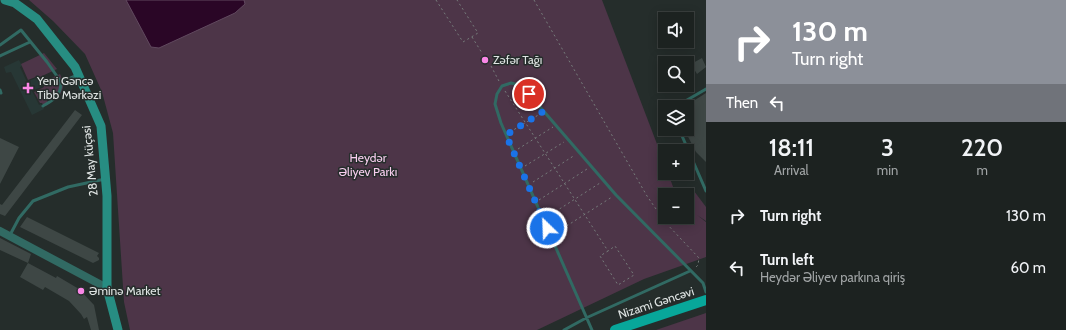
<!DOCTYPE html>
<meta charset="utf-8">
<style>
:root{--surface:#1c2220;--page:#292f2d;--text:#f1f3f6;--muted:#a0a4a5;--line:#3a3f3e}
body{margin:0;font-family:Cabin,sans-serif;background:var(--page);color:var(--text);height:100vh;display:flex;flex-direction:column;font-size:15px;white-space:nowrap}
*{box-sizing:border-box;margin:0}
p{font-size:13px;color:var(--muted)}
.icon{flex:none;width:22px;height:22px;fill:none;stroke:currentColor;stroke-width:2;stroke-linecap:round;stroke-linejoin:round}
.map{position:relative;flex:1;overflow:hidden}
.sheet{display:flex;flex-direction:column;background:var(--surface);width:360px}
.sheet>*{flex:none}
.banner{background:#8c9099;color:#fff;overflow:hidden}
.controls{position:absolute;left:658px;top:12px;display:grid;gap:8px}
.controls a{display:grid;place-items:center;width:36px;height:36px;border-radius:0px;background:var(--surface);box-shadow:0 2px 10px #0003,0 0 0 1px var(--line);font-size:20px}
.pin{position:absolute;display:grid;place-items:center;width:34px;height:34px;color:#fff;margin:-17px;border:2px solid #fff;border-radius:50%;box-shadow:0 1px 4px #0007}
.me{position:absolute;width:44px;margin:-22px;rotate:336deg;stroke-linejoin:round;filter:drop-shadow(0 0 3px #0008)}
.turn{display:flex;align-items:center;gap:14px;height:84px;padding:0 20px;font-size:18px}
.turn .icon{width:52px;height:52px;stroke-width:2.5}
.turn b{display:block;font-size:28px;line-height:34px}
.then{display:flex;align-items:center;height:38px;padding:0 20px;background:#0003;gap:8px;font-size:15px}
.eta{display:flex;justify-content:space-evenly;align-items:center;height:68px;text-align:center}
.eta b{font-size:24px;font-weight:600;line-height:28px}
ul{padding:0;list-style:none}
li{display:flex;align-items:center;gap:12px;height:52px;padding:0 20px}
li div{flex:1}
li b{display:block;font-size:15px}
li em{font-style:normal}
main{display:flex;flex:1;min-height:0}
.map>svg:first-child{display:block}
.built{fill:#273735}
.green{fill:#4d3548}
.water{fill:#2a0626;stroke:#61495f}
.building{fill:#3e4745}
.lines{fill:none;stroke-linecap:round;stroke-linejoin:round}
.path{stroke:#767c7b;stroke-width:1;stroke-dasharray:2 3;stroke-linecap:butt}
.service{stroke:#316a63;stroke-width:3}
.tertiary{stroke:#316a63;stroke-width:8}
.secondary{stroke:#278d82;stroke-width:9}
.primary{stroke:#08a79a;stroke-width:10}
.route{stroke:#1a73e8;stroke-width:7;stroke-dasharray:0 12.6}
.poi-dot{fill:#fa87e7;stroke:#252d2b;stroke-width:1.5}
.labels{text-anchor:middle;stroke-width:3;stroke-linejoin:round;paint-order:stroke}
.poi-label{font-size:12px;fill:#e0e5e4;stroke:#252d2b;text-anchor:start}
.park-label{font-size:12px;fill:#f8ceef;stroke:#252d2b}
.street-label{font-size:12px;fill:#e0e5e4;stroke:#252d2b}
</style>
<main>
<div class="map">
<svg width="706" height="330" viewBox="0 0 706 330">
<rect width="100%" height="100%" fill="#252d2b"/>
<!-- built -->
<path class="built" d="M19 60 22 66 20 67 27 82 38 77 43 86 32 91 39 105 41 104 44 109 32 115 11 72 6 73 4 67Z"/>
<!-- green -->
<path class="green" d="M29 0H602L665 165V173H668L676 195H665V217H687V195H677V193L691 187 706 207V221L697 215 706 222V257L644 279 537 330H130L124 302 113 133 102 92 85 54 53 21Z
M44 53 57 69 40 77 38 76 28 80 21 64Z
M60 74C64 83 65 85 60 95L47 100 48 105 44 106 42 103H40L34 92 44 87 43 82Z
M706 313V330H656Z"/>
<!-- water -->
<path class="water" d="M126 0H244L245 4 235 13 159 48 151 47Z"/>
<!-- building -->
<path class="building" d="M702 58 706 67 697 74 691 64Z
M706 93V162L696 152 684 129H687V105Z
M75 110 82 115 5 216 0 214V204L2 205Z
M0 138 19 147 0 184Z
M27 217 99 253 97 256 99 258V260L93 263 20 227Z
M0 238 31 254 28 263 0 250Z
M28 263 56 278 57 276 79 289 94 305 99 330H91L87 317 84 319 81 314 69 301 45 287 43 290 20 277Z"/>
<g class="lines">
<!-- path -->
<path class="path" d="M436 0 463 42 478 33 457 0
M534 0 647 196 665 222 699 258 698 265 695 268
M472 37 482 53
M491 66 500 83
M505 91 608 251 600 256 618 285 634 275 615 246 608 251
M510 132 540 114
M518 149 553 127
M525 166 564 142
M533 182 575 155
M539 200 587 169
M547 217 600 183
M554 234 612 197"/>
<!-- service -->
<path class="service" d="M0 45 21 30 47 62 61 82 77 75
M0 56 30 42
M0 90 1 93
M43 106C53 100 61 96 61 82
M675 107 706 89
M679 129 706 191
M10 235 19 218 33 201 68 187 105 179
M564 330 586 318 690 271
M592 330 501 123 495 104 497 94 502 86 511 83 522 86 616 195 703 283 706 292"/>
<!-- tertiary -->
<path class="tertiary" d="M0 231 107 288"/>
<!-- secondary -->
<path class="secondary" d="M5 0 15 3 37 19 75 67 101 126 107 196V288L118 330"/>
<!-- primary -->
<path class="primary" d="M615 330 706 300"/>
</g>
<g class="lines">
<!-- route -->
<path class="route" d="M529 94 544 111 506 135 547 228"/>
</g>
<!-- markers -->
<g class="poi-dot">
<circle cx="485" cy="60" r="4"/>
<path d="M26 82h4v4h4v4h-4v4h-4v-4h-4v-4h4z"/>
<circle cx="81" cy="291" r="4"/>
</g>
<g class="labels">
<!-- poi labels -->
<g class="poi-label">
<text x="493" y="64">Zəfər Tağı</text>
<text x="37" y="85">Yeni Gəncə<tspan x="37" dy="14">Tibb Mərkəzi</tspan></text>
<text x="89" y="295">Əminə Market</text>
</g>
<!-- park labels -->
<g class="park-label">
<text x="368" y="162">Heydər<tspan x="368" dy="14">Əliyev Parkı</tspan></text>
</g>
<!-- street labels -->
<g class="street-label">
<text transform="translate(90 161) rotate(-96)" y="4">28 May küçəsi</text>
<text transform="translate(656 303) rotate(-18)" y="4">Nizami Gəncəvi</text>
</g>
</g>
</svg>
<div class="controls">
<a><svg class="icon" aria-label="sound" viewBox="0 0 24 24"><path d="M4 9h4l5-4v14l-5-4H4zM17 9q2 3 0 6"/></svg></a>
<a><svg class="icon" aria-label="search" viewBox="0 0 24 24"><circle cx="10" cy="10" r="6"/><path d="M15 15l6 6"/></svg></a>
<a><svg class="icon" aria-label="layers" viewBox="0 0 24 24"><path d="M12 4l9 5-9 5-9-5zM3 14l9 5 9-5"/></svg></a>
<a>+</a>
<a>−</a>
</div>
<div class="pin" style="left:529px;top:94px;background:#d93025"><svg class="icon" aria-label="arrive" viewBox="0 0 24 24"><path d="M6 21V4h12l-3 4 3 4H6"/></svg></div>
<svg class="me" style="left:547px;top:228px" viewBox="-20 -20 40 40"><circle r="17" fill="#1a73e8" stroke="#fff" stroke-width="3"/><path d="M0-11L8 9 0 5-8 9z" fill="#fff"/></svg>
</div>
<section class="sheet">
<div class="banner">
<div class="turn"><svg class="icon" aria-label="right" viewBox="0 0 24 24"><path d="M7 20v-9h11M14 6l5 5-5 5"/></svg><div><b>130 m</b>Turn right</div></div>
<div class="then">Then<svg class="icon" aria-label="left" viewBox="0 0 24 24"><path d="M17 20v-9H6M10 6l-5 5 5 5"/></svg></div>
</div>
<div class="eta">
<div><b>18:11</b><p>Arrival</p></div>
<div><b>3</b><p>min</p></div>
<div><b>220</b><p>m</p></div>
</div>
<ul>
<li><svg class="icon" aria-label="right" viewBox="0 0 24 24"><path d="M7 20v-9h11M14 6l5 5-5 5"/></svg><div><b>Turn right</b></div><em>130 m</em></li>
<li><svg class="icon" aria-label="left" viewBox="0 0 24 24"><path d="M17 20v-9H6M10 6l-5 5 5 5"/></svg><div><b>Turn left</b><p>Heydər Əliyev parkına qiriş</p></div><em>60 m</em></li>
</ul>
</section>
</main>
